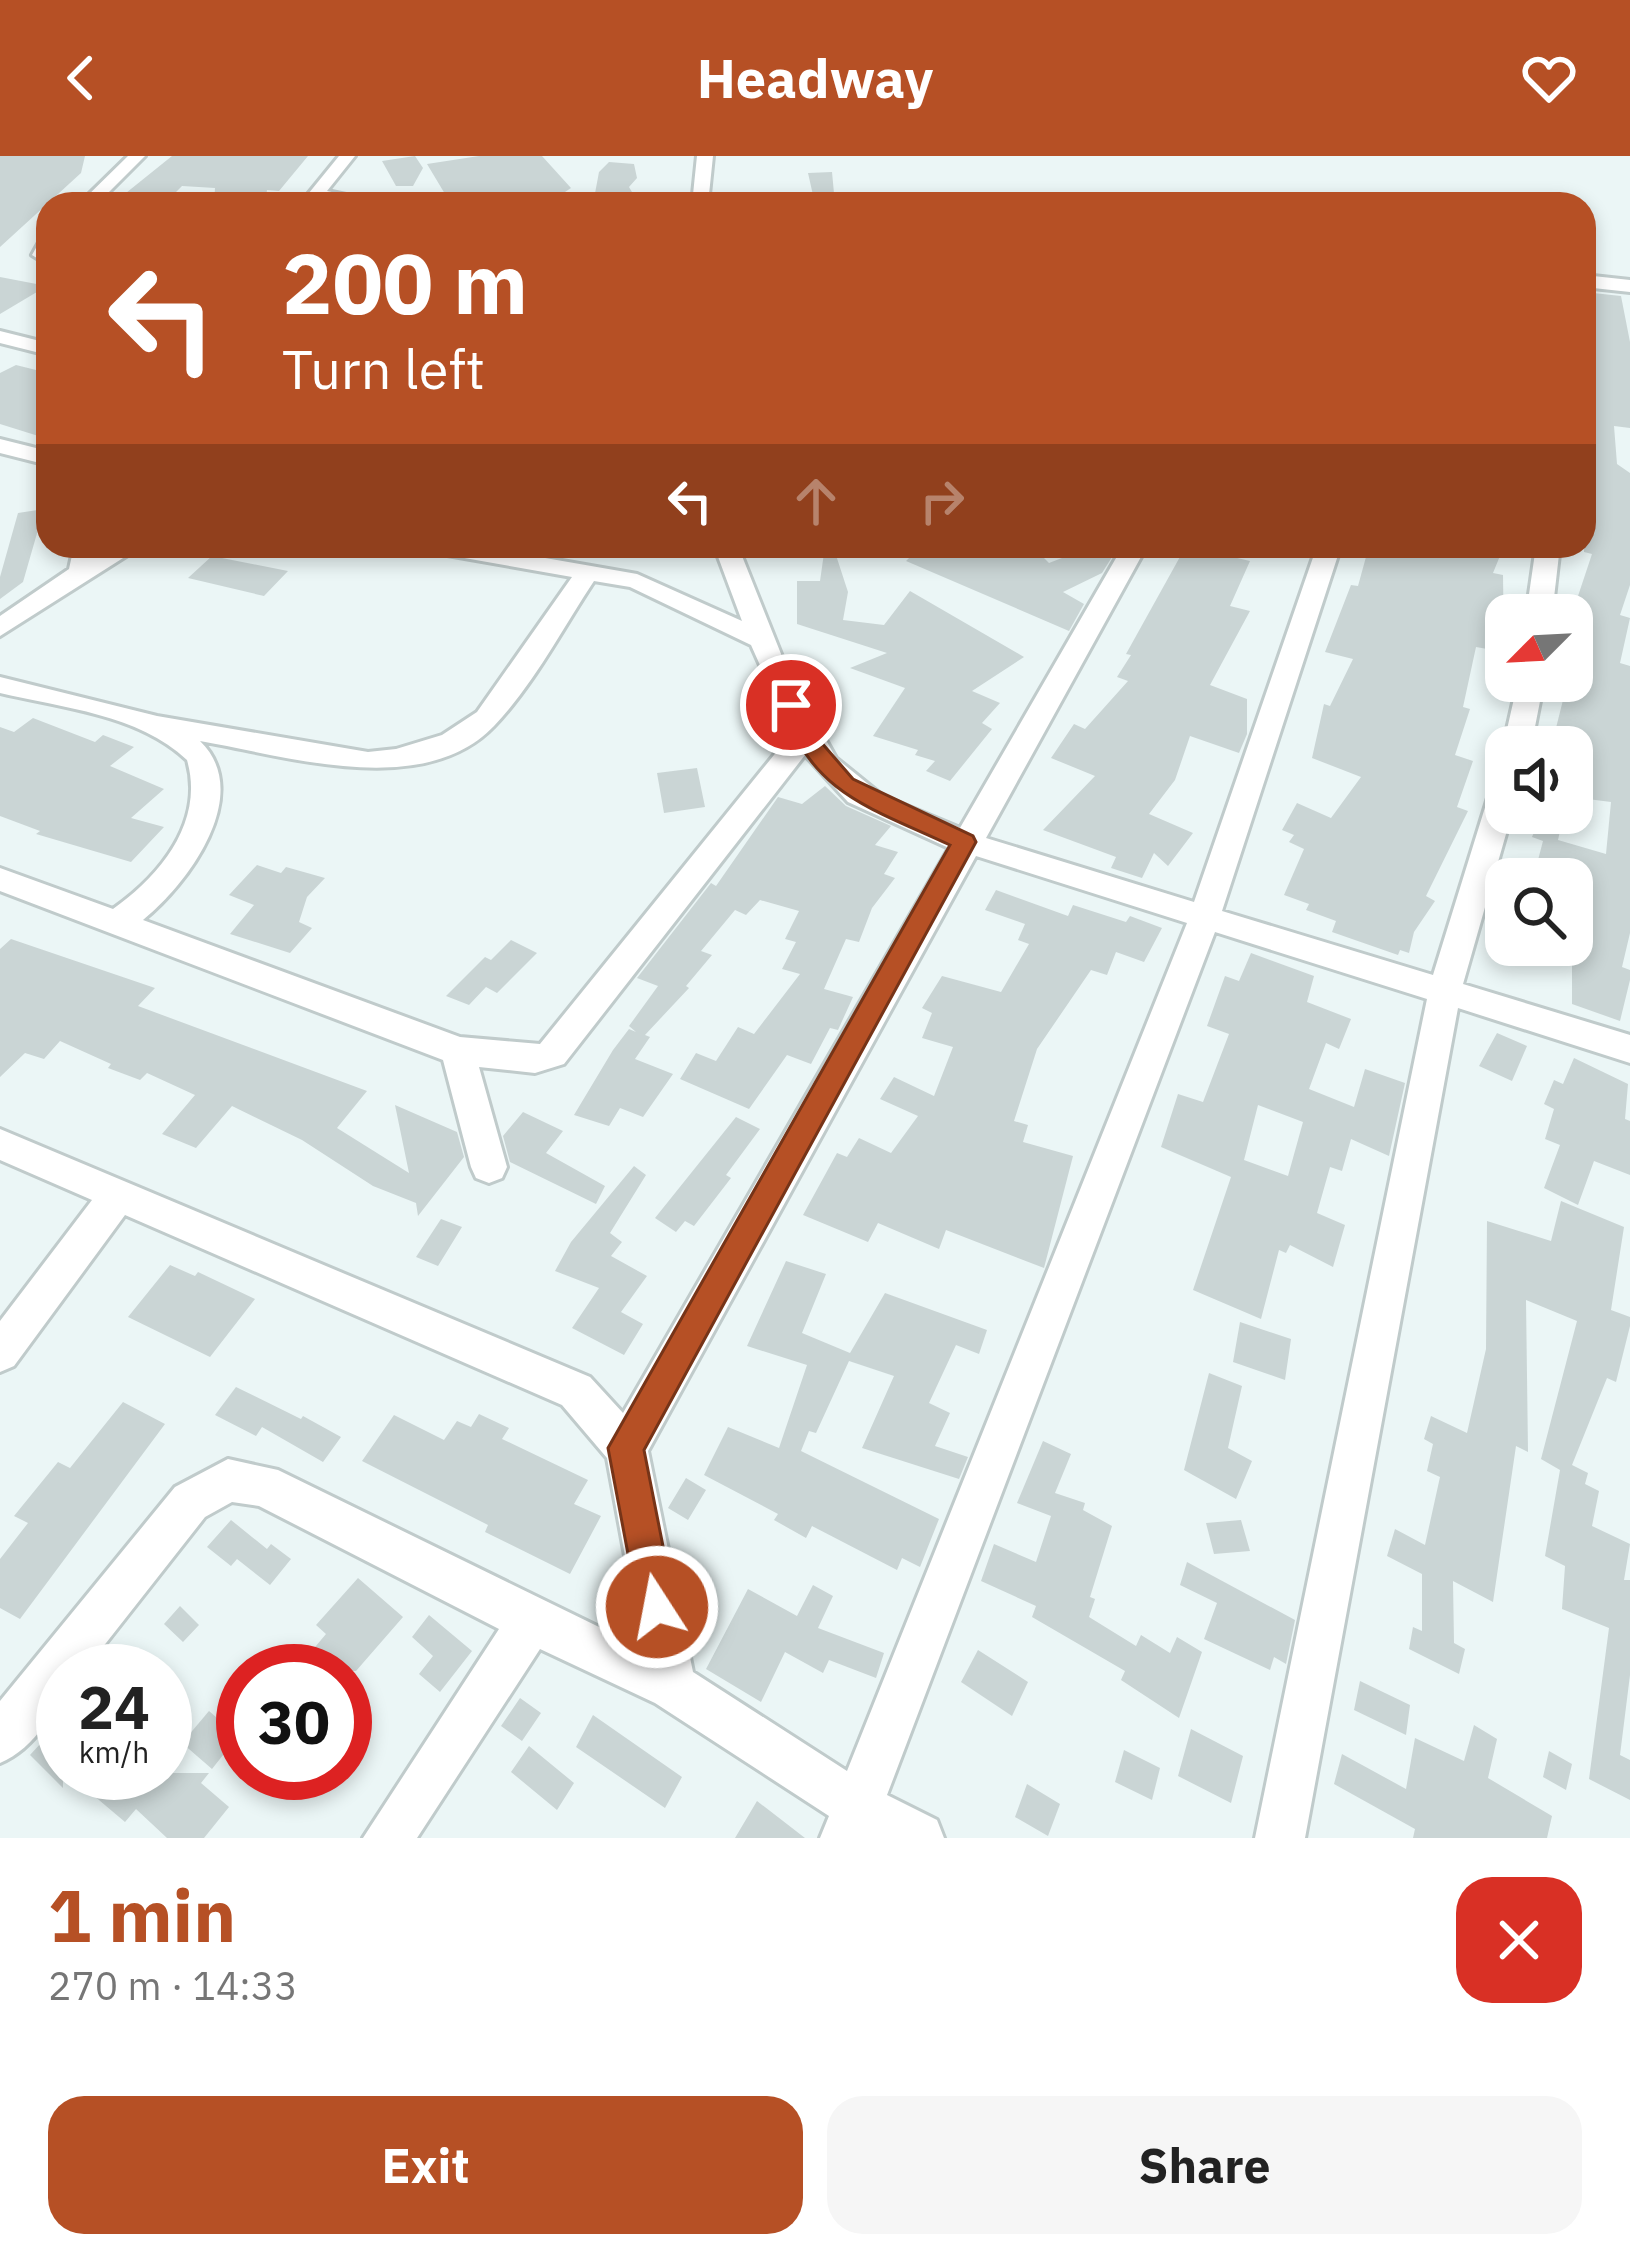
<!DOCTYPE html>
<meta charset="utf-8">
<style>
:root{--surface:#fff;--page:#f6f6f6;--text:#222;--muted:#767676;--accent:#b65025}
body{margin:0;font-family:"IBM Plex Sans",sans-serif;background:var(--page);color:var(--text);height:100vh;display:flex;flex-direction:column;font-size:45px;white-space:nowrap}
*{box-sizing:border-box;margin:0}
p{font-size:39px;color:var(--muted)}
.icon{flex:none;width:66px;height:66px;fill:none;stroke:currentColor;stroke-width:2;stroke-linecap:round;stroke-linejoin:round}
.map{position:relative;height:1682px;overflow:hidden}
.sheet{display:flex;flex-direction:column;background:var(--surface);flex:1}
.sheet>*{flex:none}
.banner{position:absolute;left:36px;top:36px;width:1560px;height:366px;border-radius:36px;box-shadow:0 6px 18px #0003;background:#b65025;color:#fff;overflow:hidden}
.needle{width:78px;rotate:246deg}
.tools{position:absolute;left:1485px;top:438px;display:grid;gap:24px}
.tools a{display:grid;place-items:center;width:108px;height:108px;border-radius:24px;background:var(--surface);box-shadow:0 6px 18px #0003;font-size:60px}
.speed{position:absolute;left:36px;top:1488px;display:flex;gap:24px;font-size:60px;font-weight:700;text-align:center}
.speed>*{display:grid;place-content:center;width:156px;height:156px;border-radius:50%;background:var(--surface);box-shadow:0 6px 18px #0003;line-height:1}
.speed small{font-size:30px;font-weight:400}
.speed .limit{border:18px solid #d22;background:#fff;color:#111}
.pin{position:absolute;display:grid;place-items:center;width:102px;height:102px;color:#fff;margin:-51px;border:6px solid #fff;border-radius:50%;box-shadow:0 3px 12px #0007}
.me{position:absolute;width:132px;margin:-66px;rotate:349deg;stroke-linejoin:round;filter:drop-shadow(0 0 9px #0008)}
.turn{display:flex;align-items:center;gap:42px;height:252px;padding:0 48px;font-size:54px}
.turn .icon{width:156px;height:156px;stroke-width:2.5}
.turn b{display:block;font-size:84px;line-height:102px}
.lanes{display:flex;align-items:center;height:114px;padding:0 48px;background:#0003;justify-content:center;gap:60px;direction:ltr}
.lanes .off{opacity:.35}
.round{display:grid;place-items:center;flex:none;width:126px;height:126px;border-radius:36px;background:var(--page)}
.summary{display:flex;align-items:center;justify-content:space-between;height:204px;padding:0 48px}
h1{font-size:72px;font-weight:700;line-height:90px;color:var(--accent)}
.button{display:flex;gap:24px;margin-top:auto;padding:24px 48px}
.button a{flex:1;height:138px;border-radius:36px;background:var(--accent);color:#fff;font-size:48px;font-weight:700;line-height:138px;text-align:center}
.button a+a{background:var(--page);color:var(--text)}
header{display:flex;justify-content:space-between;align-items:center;height:156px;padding:0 48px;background:var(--accent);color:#fff;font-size:54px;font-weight:700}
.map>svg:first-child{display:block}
.building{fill:#cad5d5;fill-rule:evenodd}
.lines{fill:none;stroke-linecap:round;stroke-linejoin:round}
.minor-casing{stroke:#c0cbcb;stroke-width:6}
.minor{fill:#fff;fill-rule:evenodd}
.route{fill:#b65025;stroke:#763418;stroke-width:3}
</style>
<header><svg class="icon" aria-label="back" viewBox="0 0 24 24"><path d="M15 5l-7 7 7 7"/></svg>Headway<svg class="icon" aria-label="heart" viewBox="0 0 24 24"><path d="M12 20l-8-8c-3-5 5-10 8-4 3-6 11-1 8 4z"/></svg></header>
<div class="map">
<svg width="1630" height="1682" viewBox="0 0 1630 1682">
<rect width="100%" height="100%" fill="#ebf6f6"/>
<!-- building -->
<path class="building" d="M0 0H85L81 17 0 91Z
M172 0H308L279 35 267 34 265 48H214L215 32 182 30 170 42 121 41Z
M415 0 423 12 413 30H396L382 5Z
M479 0H542L571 32 547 48H451L427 8Z
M609 6 634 8 637 22 629 31 639 48H593L599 16Z
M832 16 835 48H815L808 17Z
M0 121 47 130 0 158Z
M1584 136 1621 140 1630 186V272L1614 270 1617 308 1630 317V429L1620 459 1630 462 1620 507 1630 510V777L1622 811 1630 814V824L1620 865 1572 848V723H1533L1543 685 1532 681 1542 657H1564L1558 684 1606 698 1611 646 1572 641V577L1556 572 1567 528 1572 529 1576 474 1572 473V458L1592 398 1584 396Z
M16 209 48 217V283L0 268V217Z
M44 353 23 426 0 443V421L18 357Z
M825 390H833L848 436 843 464 884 469 910 435 1024 501 972 535 1000 547 982 567 992 573 950 625 926 615 935 605 915 599 918 594 873 580 905 532 850 512 887 497 797 468V425H820Z
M921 390H946L959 398 967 390H1032L1049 407 1093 390 1112 401 1102 417 1063 436 1084 448 1069 475 906 405Z
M1186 390 1250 405 1230 450 1250 455 1210 529 1247 543V578L1239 597 1190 580 1175 624 1149 658 1193 677 1168 710 1154 697 1142 722 1111 712 1116 701 1043 674 1095 620 1051 602 1074 568 1085 573 1128 525 1117 521 1131 499 1126 498Z
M1369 390H1504L1493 417 1503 419 1504 496 1476 491 1463 551 1470 553 1455 599 1473 605 1457 651 1468 655 1426 740 1435 745 1414 776 1409 797 1400 794 1398 799 1332 776 1336 765 1306 754 1309 748 1284 739 1304 693 1289 686 1294 679 1282 674 1297 647 1331 662 1361 621 1312 602 1324 548 1330 550 1353 503 1325 496 1351 429 1358 430Z
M212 400 288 415 264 440 188 422Z
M33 562 95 586 103 579 134 591 110 610 164 633 131 662 164 671 131 706 36 678 40 675 0 660V571L14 576Z
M697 612 705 651 664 657 657 617Z
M825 630 846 650 891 670 875 689 898 696 884 718 895 722 872 752 859 786 846 783 824 833 853 841 838 874 830 872 811 908 787 899 749 953 680 923 696 897 716 905 738 871 754 878 800 818 782 813 796 786 785 783 799 755 760 744 746 759 735 754 701 795 712 799 686 830 689 832 645 879 650 881 635 903 673 918 643 961 620 952 609 970 574 959 613 894 629 873 636 876 629 870 658 830 637 822 711 727 716 730 778 641 802 648Z
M257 709 281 717 286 711 325 722 307 741 299 766 312 772 290 797 230 778 254 749 229 739Z
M996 734 1068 760 1073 749 1126 766 1130 760 1162 772 1144 806 1116 796 1107 819 1091 814 1037 893 1014 965 1028 969 1023 986 1073 1000 1044 1112 946 1074 939 1093 878 1067 868 1086 803 1059 837 997 847 1001 859 982 891 997 918 960 880 943 894 921 934 940 953 891 922 882 932 857 922 852 942 820 1001 836 1029 788 1018 784 1025 768 985 754Z
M11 783 155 832 138 850 367 935 337 972 409 1017 395 949 457 976 464 1001 418 1060 416 1047 373 1030 302 984 232 950 196 992 162 978 195 939 147 917 140 924 108 912 111 908 60 885 44 903 25 897 0 921V793Z
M511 784 537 797 497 837 486 831 469 849 446 840 485 801 491 804Z
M1251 797 1314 820 1307 846 1351 863 1339 893 1326 887 1309 933 1354 951 1365 913 1405 927 1389 1000 1351 983 1342 1015 1330 1011 1317 1057 1345 1069 1333 1111 1290 1089 1286 1097 1279 1094 1261 1163 1193 1134 1231 1021 1161 991 1178 938 1203 946 1229 878 1207 870 1225 820 1239 825ZM1258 949 1303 966 1288 1020 1244 1004Z
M1497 877 1527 890 1512 925 1479 910Z
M1574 902 1628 928 1625 963 1630 965V1019L1594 1005 1578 1049 1544 1032 1560 989 1545 983 1554 953 1544 948 1554 924 1563 928Z
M523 956 563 975 546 997 605 1030 596 1048 510 1006 503 980Z
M736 961 760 973 726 1019 731 1022 694 1070 685 1065 676 1076 655 1062Z
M634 1010 646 1019 610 1077 622 1086 611 1100 647 1120 621 1156 643 1168 624 1199 572 1172 599 1132 555 1115 571 1086Z
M1561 1045 1624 1071 1611 1154 1630 1161V1170L1616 1226 1607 1222 1572 1309 1588 1317 1585 1328 1599 1335 1592 1370 1630 1388 1624 1424H1630V1519L1620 1599 1630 1604V1644L1589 1623 1609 1472 1562 1453 1565 1410 1545 1400 1560 1314 1541 1303 1577 1165 1526 1144 1528 1296 1516 1290 1493 1446 1453 1425 1454 1487 1465 1493 1459 1518 1409 1493 1413 1471 1422 1475V1418L1387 1400 1395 1373 1425 1389 1440 1321 1427 1315 1433 1288 1424 1283 1431 1260 1467 1277 1486 1193 1487 1065 1551 1085Z
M441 1063 462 1071 438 1110 416 1101Z
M786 1105 826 1118 802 1177 850 1197 885 1137 987 1174 979 1198 956 1189 929 1247 950 1257 935 1290 968 1301 959 1323 862 1292 894 1220 849 1205 816 1277 809 1275 801 1295 939 1363 920 1411 902 1402 897 1414 812 1370 806 1382 774 1364 778 1358 704 1319 728 1271 779 1292 807 1209 747 1190Z
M170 1109 195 1120 198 1116 255 1143 210 1201 128 1161Z
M1240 1166 1291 1183 1285 1224 1233 1206Z
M1209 1217 1242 1230 1228 1292 1252 1305 1236 1343 1184 1314Z
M236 1231 301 1263 303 1260 341 1281 323 1306 262 1271 256 1280 215 1259Z
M123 1246 165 1268 20 1463 0 1452V1403L28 1367 14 1360 58 1306 70 1312Z
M479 1258 509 1272 502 1283 588 1324 574 1348 601 1360 570 1418 485 1376 488 1369 362 1305 394 1259 444 1284 457 1265 471 1271Z
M1043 1285 1071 1298 1055 1337 1085 1347 1083 1354 1112 1370 1090 1441 1095 1443 1089 1461 1136 1490 1141 1479 1170 1497 1177 1481 1202 1496 1179 1562 1121 1524 1125 1515 1032 1461 1036 1450 981 1425 994 1388 1036 1406 1051 1360 1017 1347Z
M686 1322 706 1334 688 1364 668 1352Z
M231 1364 267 1393 271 1388 291 1403 270 1429 237 1403 231 1410 207 1391Z
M1241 1364 1250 1395 1214 1398 1206 1367Z
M1187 1406 1295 1464 1286 1508 1274 1501 1270 1514 1204 1483 1217 1447 1180 1429Z
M358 1422 403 1461 356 1515H295L326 1478 316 1469Z
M813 1429 833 1440 818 1472 884 1497 876 1522 829 1504 823 1517 785 1496 761 1546 706 1513 748 1433 797 1460Z
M180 1450 199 1469 183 1486 164 1468Z
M429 1459 472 1495 440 1536 419 1518 433 1500 412 1481Z
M978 1494 1028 1526 1012 1560 961 1526Z
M1360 1525 1410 1549 1406 1579 1354 1554Z
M520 1542 541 1557 522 1585 501 1570Z
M209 1555 238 1580 212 1613 182 1587Z
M593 1559 682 1621 665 1652 576 1591Z
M63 1563V1632L30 1599Z
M1474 1569 1497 1583 1488 1622 1552 1660 1547 1682H1413L1415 1673 1334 1628 1342 1598 1406 1633 1415 1582 1464 1605Z
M1191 1573 1243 1600 1231 1647 1178 1620Z
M529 1590 574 1627 557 1654 511 1616Z
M1124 1594 1160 1612 1152 1644 1115 1626Z
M1549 1595 1572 1608 1566 1634 1543 1621Z
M67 1617H209L201 1627 229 1651 204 1682H167L136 1653 125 1666Z
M1027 1628 1060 1648 1048 1680 1015 1661Z
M757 1645 805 1682H735Z"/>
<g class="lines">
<!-- minor casing -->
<g class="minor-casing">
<path id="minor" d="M128 0H145L97 48H79Z
M339 0H355L327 35 389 48 320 44 300 48Z
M697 0H713L708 48H692Z
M48 80V109L32 99 42 81Z
M1584 119 1630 124V136L1584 131Z
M0 175 48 187V199L0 187Z
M0 283 48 295V309L0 297Z
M74 390H98L96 398 112 390H142L0 480V460L69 413Z
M424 390H477L637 418 742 465 714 390H738L789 518 836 602 883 640 960 672 1123 390H1147L986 682 1194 746 1317 390H1341L1222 755 1433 819 1492 629 1506 619V657H1512L1463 828 1630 879V907L1458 852 1305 1682H1255L1427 843 1215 776 887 1639 937 1664 944 1682H820L829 1660 655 1547 540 1493 417 1682H363L499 1473 259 1350 232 1346 205 1361 84 1515H63C63 1550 34 1593 0 1607V1545L175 1331 228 1303 278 1314 642 1492 607 1302 562 1249 125 1059 14 1210 0 1216V1165L92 1044 0 1004V973L590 1221 623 1257 949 692 848 646 805 599 564 908 535 917 479 911 507 1011 502 1022 489 1027 476 1022 471 1011 443 904 0 735V712L113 753C160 720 205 666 187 604 138 558 63 552 0 537V521L157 560 368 596 396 593 442 579 477 556 572 421 436 397ZM594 425 630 431 751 489 791 578 540 888 460 881 143 764C187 729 255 638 200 585 287 600 423 644 494 570 534 528 562 473 594 425ZM976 700 1187 767 847 1615 693 1516 648 1295Z
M1536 390H1560L1552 459H1526Z
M1518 525H1544L1531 591H1506V596L1503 591Z"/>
</g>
<!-- minor -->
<use href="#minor" class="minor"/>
</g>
<!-- route -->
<path class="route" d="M791 542 799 544 814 578 853 623 973 680 976 686 644 1294 675 1451 670 1464 657 1470 643 1464 638 1451 608 1292 950 689C869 651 814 639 780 549Z"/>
</svg>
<div class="tools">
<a><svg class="needle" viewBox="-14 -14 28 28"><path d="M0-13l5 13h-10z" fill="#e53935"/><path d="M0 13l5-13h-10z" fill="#767676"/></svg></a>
<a><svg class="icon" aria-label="sound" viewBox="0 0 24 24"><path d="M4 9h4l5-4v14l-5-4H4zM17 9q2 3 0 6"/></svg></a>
<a><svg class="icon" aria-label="search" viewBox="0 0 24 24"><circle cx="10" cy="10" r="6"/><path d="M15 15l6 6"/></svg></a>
</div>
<div class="speed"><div>24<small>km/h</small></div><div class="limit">30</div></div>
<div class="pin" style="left:791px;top:549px;background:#d93025"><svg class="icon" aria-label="arrive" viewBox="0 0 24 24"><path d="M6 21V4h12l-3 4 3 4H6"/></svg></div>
<svg class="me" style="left:657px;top:1451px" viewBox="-20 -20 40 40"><circle r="17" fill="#b65025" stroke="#fff" stroke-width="3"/><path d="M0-11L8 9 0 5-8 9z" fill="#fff"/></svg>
<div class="banner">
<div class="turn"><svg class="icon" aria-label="left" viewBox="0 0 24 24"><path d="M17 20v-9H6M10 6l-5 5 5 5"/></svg><div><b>200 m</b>Turn left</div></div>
<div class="lanes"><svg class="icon" aria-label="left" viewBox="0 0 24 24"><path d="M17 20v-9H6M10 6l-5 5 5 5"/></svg><svg class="icon off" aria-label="ahead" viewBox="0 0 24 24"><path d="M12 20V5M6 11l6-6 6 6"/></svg><svg class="icon off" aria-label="right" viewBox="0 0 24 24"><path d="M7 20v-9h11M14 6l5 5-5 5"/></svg></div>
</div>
</div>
<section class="sheet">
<div class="summary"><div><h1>1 min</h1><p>270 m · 14:33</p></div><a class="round" style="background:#d93025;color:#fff"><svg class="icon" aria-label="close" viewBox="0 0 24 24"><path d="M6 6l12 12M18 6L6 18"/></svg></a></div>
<div class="button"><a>Exit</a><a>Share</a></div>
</section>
